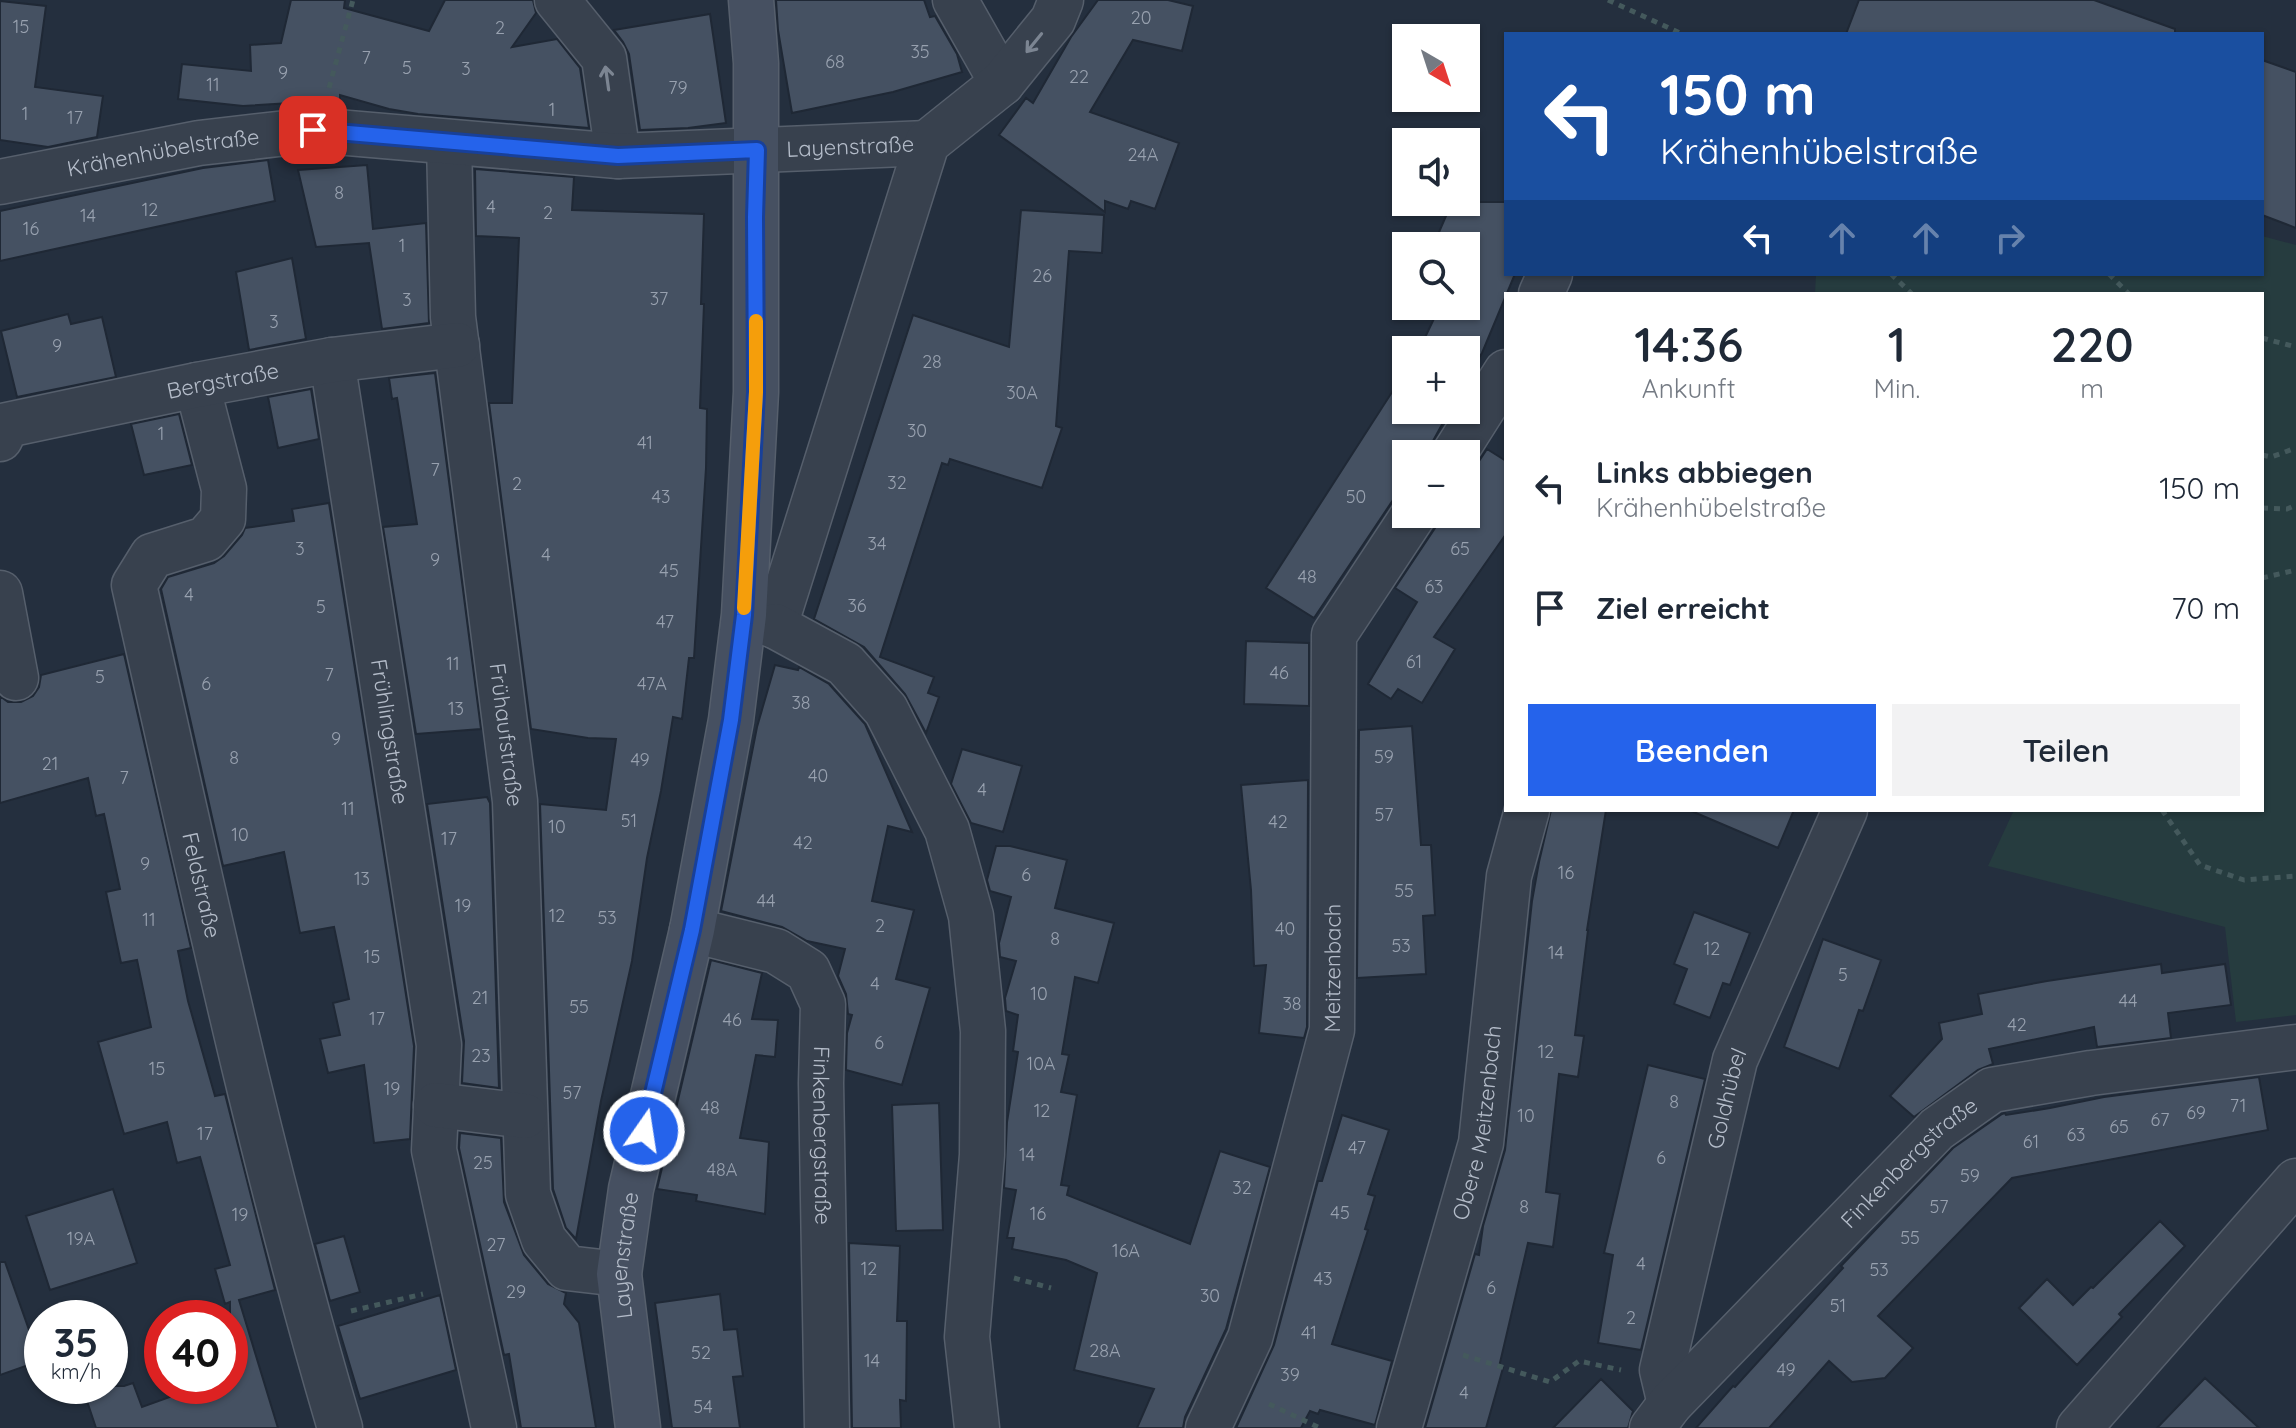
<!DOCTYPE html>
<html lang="de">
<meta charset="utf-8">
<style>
:root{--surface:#fff;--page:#f2f2f3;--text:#1f2937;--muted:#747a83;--accent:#2563eb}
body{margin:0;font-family:Quicksand,sans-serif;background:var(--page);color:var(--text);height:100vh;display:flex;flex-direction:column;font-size:30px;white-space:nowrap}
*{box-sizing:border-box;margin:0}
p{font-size:26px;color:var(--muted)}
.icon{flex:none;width:44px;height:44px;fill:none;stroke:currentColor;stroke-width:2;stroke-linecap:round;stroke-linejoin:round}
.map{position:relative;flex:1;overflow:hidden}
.details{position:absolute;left:1504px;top:292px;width:760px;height:520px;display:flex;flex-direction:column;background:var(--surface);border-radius:0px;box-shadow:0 2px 6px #0004}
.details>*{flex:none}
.hud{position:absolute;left:1504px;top:32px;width:760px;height:244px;border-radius:0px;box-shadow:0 2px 6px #0004;background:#1a4fa0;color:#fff;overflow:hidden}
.needle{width:52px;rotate:141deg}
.buttons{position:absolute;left:1392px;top:24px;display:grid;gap:16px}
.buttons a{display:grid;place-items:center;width:88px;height:88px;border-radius:0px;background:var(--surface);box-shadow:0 2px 6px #0004;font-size:40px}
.speed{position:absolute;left:24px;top:1300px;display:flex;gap:16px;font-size:40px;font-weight:700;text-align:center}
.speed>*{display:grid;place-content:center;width:104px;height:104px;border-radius:50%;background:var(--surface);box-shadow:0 2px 6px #0004;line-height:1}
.speed small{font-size:20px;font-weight:400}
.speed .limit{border:12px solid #d22;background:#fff;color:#111}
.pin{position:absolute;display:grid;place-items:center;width:68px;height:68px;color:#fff;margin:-34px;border-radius:16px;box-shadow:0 4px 12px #0006}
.me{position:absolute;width:88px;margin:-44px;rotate:13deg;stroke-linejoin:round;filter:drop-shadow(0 0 6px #0008)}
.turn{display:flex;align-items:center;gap:28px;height:168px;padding:0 24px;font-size:36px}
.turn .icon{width:104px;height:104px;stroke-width:2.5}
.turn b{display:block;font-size:56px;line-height:68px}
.lanes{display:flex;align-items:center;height:76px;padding:0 24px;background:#0003;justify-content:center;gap:40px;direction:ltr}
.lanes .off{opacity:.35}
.eta{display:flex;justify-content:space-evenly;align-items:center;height:136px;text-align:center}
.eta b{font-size:48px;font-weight:600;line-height:56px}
.primary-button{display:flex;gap:16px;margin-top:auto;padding:16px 24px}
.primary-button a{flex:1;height:92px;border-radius:0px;background:var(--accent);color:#fff;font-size:32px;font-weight:600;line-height:92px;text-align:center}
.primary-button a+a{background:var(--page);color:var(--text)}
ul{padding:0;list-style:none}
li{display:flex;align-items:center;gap:24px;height:120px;padding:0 24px}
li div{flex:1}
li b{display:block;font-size:30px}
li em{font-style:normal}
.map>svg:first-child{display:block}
.green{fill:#263c3f}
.building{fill:#455162;stroke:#1f2835;stroke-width:2}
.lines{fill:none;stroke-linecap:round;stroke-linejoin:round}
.street-casing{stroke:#565f6c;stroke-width:47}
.secondary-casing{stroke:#565f6c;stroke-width:47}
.path{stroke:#44595c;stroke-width:5;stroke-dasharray:6 6;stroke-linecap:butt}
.street{stroke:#38414e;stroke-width:44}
.secondary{stroke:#465061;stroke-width:44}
.oneway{stroke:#7c8592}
.route-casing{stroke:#184099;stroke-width:20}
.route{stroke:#2563eb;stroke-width:14}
.slow{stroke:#f59e0b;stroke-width:14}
.labels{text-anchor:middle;stroke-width:6;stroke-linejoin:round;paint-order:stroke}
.number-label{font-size:18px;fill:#98a1af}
.street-label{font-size:22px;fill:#b4bcc9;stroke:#1d2633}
</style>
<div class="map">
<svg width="2296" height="1428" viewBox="0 0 2296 1428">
<rect width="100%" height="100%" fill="#242f3e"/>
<!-- green -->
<path class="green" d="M2262 236 2296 245V1015L2236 1022 2225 927 1988 866 2014 810H2262V294H1815L1816 274H2262Z"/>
<!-- building -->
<path class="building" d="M291 0H345L344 8 429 31 445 0H533L536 13 512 47 557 39 580 68 589 128 418 114 389 109 340 95V100L243 106 178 99 182 64 251 71 250 45 281 43Z
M776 0H924L930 17 935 16 957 54 962 72 893 92 792 113 778 30Z
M1098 0H1168L1193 6 1182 51 1133 40 1090 112 1179 143 1155 209 1131 201 1128 209 1105 201V212L999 135 1026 98 1033 103 1071 37Z
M1859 0H2094L2175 29V34H1846Z
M0 1 46 6 35 87 103 96 97 137 48 147 0 140Z
M710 14 726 123 688 128 640 130 629 54 623 42 614 30Z
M2262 60 2296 72V228L2262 215Z
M268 160 275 201 0 261V211L203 168Z
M367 165 373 229 426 223 429 323 382 329 369 243 316 247 298 170Z
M475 169 574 177 572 210 704 214 701 304H704L700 408 707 409 706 468 694 658H689L682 719 673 717 661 791 647 858 632 961 601 1101 576 1239 566 1228 553 1189 540 804 606 810 616 739 588 738 531 729 489 403H512L519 238 476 236Z
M1452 202H1506V274H1515L1482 353 1466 381V350H1419L1440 306H1466V246H1433Z
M1021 210 1104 215 1102 253 1069 251 1056 426 1062 428 1042 488 950 459 948 465 942 463 880 657 934 677 928 693 939 697 926 733 905 694 864 647 814 619 913 315 1009 347Z
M292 258 306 339 249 350 236 272Z
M68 314 71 324 102 317 116 377 17 397 1 331Z
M435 373 481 729 416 734 383 527 417 524 397 398 392 399 389 378Z
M1406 374V410H1450L1433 441 1429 454H1406V491L1393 500 1314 618 1266 588 1394 389 1396 391Z
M311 389 319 439 278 448 268 397Z
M179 414 192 465 144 475 131 424Z
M1487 449 1506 461V534L1434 637 1455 649 1422 703 1398 689 1391 699 1368 684 1417 602 1395 588 1435 528 1439 514H1466V476L1475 467Z
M329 503 414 1046 410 1139 374 1143 364 1065 328 1073 320 1039 340 1035 333 1003 349 999 334 927 300 933 284 852 223 866 161 589 168 577 214 563 224 556 242 535 245 528 294 521 292 509Z
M1246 641 1309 643V706L1244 704Z
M124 654 191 948 178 951 188 1001 215 1096 225 1094 275 1290 239 1300 278 1428H96L82 1386H124L133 1383 142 1407 200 1386H230V1302L225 1304 215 1269 230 1265 200 1157 177 1163 167 1122 124 1134 98 1042 151 1027 137 960 121 963 106 892 120 889 104 814 96 816 88 778 0 803V696L8 702H21L33 696 39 687 41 675Z
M775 665 798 670 799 667 829 684 865 724 912 832 888 826 872 901 914 910 896 979 930 988 902 1085 846 1070 847 1033 852 1015 848 1014 846 994 838 976 845 949 807 941 782 927 721 911 757 727Z
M1412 726 1421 845H1431L1435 915 1423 916 1426 974 1357 978 1359 730Z
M962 749 1022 766 1003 832 971 823 951 784Z
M1308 780 1307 1027 1304 1038 1259 1033 1266 965 1254 966 1251 890 1241 785Z
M487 797 490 803 499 1088 462 1083 464 1041 427 804Z
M1551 810H1606L1587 930H1588L1575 1035 1584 1036 1578 1077 1559 1074 1546 1192 1560 1194 1553 1247 1528 1243 1499 1367 1503 1368 1486 1428H1425L1475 1254 1479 1255 1483 1226 1505 1150 1532 901 1539 862Z
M1689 810H1794L1778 848Z
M996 846H1010L1067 860 1055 908 1114 923 1098 983 1075 977 1062 1054 1069 1055 1061 1092 1077 1095 1061 1185 1069 1186 1067 1195 1190 1244 1220 1151 1270 1167 1226 1329 1185 1417 1183 1428H1137L1154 1389 1074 1370 1097 1273 1066 1260 1012 1249 1014 1238H1007L1016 1190 1004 1188 1007 1122 1018 1052 1013 1051 1018 1015 1006 1011 1005 998 1016 961 1000 957 999 943 1011 897 990 891 987 880Z
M1694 912 1750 933 1730 985 1723 983 1710 1018 1674 1004 1687 969 1674 964Z
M1823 939 1881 960 1863 1011 1859 1010 1839 1069 1784 1047Z
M711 960 762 973 752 1019 778 1020 775 1057 756 1055 740 1138 769 1142 765 1214 696 1201 697 1195 657 1189Z
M2161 964 2162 973 2225 964 2231 1005 2168 1013 2171 1038 2097 1047 2094 1027 1989 1049 1993 1064 1978 1070 1914 1117 1890 1096 1942 1039 1939 1023 1982 1014 1978 994 2047 981Z
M1648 1065 1705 1079 1641 1350 1598 1343 1613 1255 1604 1253Z
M2259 1077 2268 1130 2012 1178 1878 1316 1913 1348 1885 1378 1852 1382 1829 1361 1769 1428H1696L1733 1386 1735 1387 1843 1268 1841 1266 1953 1148 2002 1114 2005 1113 2006 1115 2050 1108 2104 1097Z
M939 1103 943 1230 896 1231 892 1105Z
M1342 1115 1389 1130 1368 1194 1375 1196 1365 1229 1368 1230 1332 1344 1392 1361 1375 1425 1320 1410 1318 1414 1310 1411 1301 1428H1236L1274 1345 1318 1181H1322Z
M460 1133 501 1138 504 1202 524 1255 548 1284 566 1293 564 1304 579 1323 596 1428H521L509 1354 504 1355 459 1148Z
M113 1189 137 1263 50 1290 26 1216Z
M2160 1221 2185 1246 2119 1314 2122 1317 2077 1365 2019 1308 2047 1279 2073 1305 2091 1287 2093 1288Z
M344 1236 360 1292 330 1301 315 1244Z
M849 1243 900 1246 897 1321H907L906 1401 900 1400 901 1428H852Z
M0 1262H5L40 1361 0 1375Z
M720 1294 724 1330 737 1329 743 1376 733 1377 740 1428H672L655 1303Z
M440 1295 456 1370 360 1399 338 1326Z
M2205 1378 2259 1428H2157Z
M1601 1379 1633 1411 1628 1428H1553Z"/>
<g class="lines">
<!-- street casing -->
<g class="street-casing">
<g id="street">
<path d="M557 0 604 58 618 156"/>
<path d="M955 0 1002 83"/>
<path id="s1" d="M449 142 453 317 515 801 528 1194 544 1240 567 1268 619 1274"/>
<path id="s2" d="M0 182 199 143 313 130 618 156 927 143"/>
<path d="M1541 294 1550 274"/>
<path id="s3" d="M332 360 439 1045 434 1150 494 1428"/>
<path id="s4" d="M197 385 224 489 223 519 206 539 152 556 134 585C198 867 258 1151 340 1428"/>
<path id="s5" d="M0 439 7 425 197 385 332 360 457 345"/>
<path d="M1454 454 1506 372"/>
<path d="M0 593 16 678"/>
<path d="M748 616 775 626 927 143 1002 83 1053 20 1061 0"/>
<path d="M775 626 845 664 886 710 947 830 971 916 983 1031 982 1155 967 1337 977 1428"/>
<path id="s6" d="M692 930 776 951 808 971 823 1004 821 1083 827 1428"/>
<path d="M436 1105 525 1116"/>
<path id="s7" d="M1670 1404 1662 1370 1735 1060 1845 810"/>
<path id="s8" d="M1208 1428 1250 1338 1332 1030 1334 635 1414 514"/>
<path id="s9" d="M1399 1428 1481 1143 1509 876 1527 810"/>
<path id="s10" d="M1652 1428 1670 1404 1937 1129 1992 1090 2091 1073 2296 1047"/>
<path d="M2079 1428 2296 1181"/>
</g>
</g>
<!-- secondary casing -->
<g class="secondary-casing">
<g id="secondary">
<path id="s11" d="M638 1428 619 1274 631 1189 692 930 731 720 744 615 756 392V63L751 0"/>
</g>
</g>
<!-- path -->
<path class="path" d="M1608 0 1682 34
M329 88 353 0
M1891 274 1912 294
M2109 274 2129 294
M2262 338 2296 347
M2262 455 2271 457 2296 448
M2262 508 2287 509 2296 505
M2262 578 2296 570
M2162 810 2200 865 2244 880 2296 876
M1014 1278 1051 1288
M351 1311 423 1294
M1463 1355 1550 1382 1579 1361 1621 1370
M1269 1404 1320 1428"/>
<!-- street -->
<use href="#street" class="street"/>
<!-- secondary -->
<use href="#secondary" class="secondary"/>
</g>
<!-- one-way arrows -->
<defs><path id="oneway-shaft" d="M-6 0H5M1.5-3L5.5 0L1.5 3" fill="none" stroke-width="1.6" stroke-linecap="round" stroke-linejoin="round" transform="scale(2)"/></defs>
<g class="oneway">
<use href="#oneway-shaft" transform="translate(1034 43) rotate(129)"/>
<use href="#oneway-shaft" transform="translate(607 78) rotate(-98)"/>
</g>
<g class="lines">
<!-- route casing -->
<g class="route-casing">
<path id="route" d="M313 130 618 156 757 150 755 217 756 392 744 615 731 720 692 930 644 1131"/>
</g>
<!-- route -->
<use href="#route" class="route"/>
<!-- slow -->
<path class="slow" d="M744 608 756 392V321"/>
</g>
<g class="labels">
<!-- number labels -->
<g class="number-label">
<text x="1141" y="24">20</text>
<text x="21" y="33">15</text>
<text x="500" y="34">2</text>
<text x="920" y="58">35</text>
<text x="366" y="64">7</text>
<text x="835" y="68">68</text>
<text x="407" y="74">5</text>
<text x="466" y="75">3</text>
<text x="283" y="79">9</text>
<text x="1079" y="83">22</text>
<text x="213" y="91">11</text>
<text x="678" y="94">79</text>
<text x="552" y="116">1</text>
<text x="25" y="120">1</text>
<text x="75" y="124">17</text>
<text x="1143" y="161">24A</text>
<text x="339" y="199">8</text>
<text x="491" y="213">4</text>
<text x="150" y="216">12</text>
<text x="548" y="219">2</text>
<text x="88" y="222">14</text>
<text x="31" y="235">16</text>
<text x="402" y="252">1</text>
<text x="1042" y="282">26</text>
<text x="659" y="305">37</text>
<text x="407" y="306">3</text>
<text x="274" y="328">3</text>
<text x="57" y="352">9</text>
<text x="932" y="368">28</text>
<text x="1022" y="399">30A</text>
<text x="917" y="437">30</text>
<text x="161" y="440">1</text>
<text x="645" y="449">41</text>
<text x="435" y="476">7</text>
<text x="897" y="489">32</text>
<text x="517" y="490">2</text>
<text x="661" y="503">43</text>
<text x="1356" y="503">50</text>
<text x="877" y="550">34</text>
<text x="300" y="555">3</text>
<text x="1460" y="555">65</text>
<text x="546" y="561">4</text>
<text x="435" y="566">9</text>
<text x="669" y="577">45</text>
<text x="1307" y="583">48</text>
<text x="1434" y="593">63</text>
<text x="189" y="601">4</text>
<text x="857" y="612">36</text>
<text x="321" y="613">5</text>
<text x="665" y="628">47</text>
<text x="1414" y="668">61</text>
<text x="453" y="670">11</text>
<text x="1279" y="679">46</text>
<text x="329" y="681">7</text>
<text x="100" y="683">5</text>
<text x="206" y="690">6</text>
<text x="652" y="690">47A</text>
<text x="801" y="709">38</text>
<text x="456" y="715">13</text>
<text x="336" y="745">9</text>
<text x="1384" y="763">59</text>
<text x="234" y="764">8</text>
<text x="640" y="766">49</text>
<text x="50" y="770">21</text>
<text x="818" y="782">40</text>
<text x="124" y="784">7</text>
<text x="982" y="796">4</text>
<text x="348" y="815">11</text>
<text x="1384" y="821">57</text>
<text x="629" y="827">51</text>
<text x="1278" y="828">42</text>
<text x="557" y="833">10</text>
<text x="240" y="841">10</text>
<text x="449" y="845">17</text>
<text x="803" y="849">42</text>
<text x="145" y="870">9</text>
<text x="1566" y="879">16</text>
<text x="1026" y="881">6</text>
<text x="362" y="885">13</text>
<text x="1404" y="897">55</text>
<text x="766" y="907">44</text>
<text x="463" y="912">19</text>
<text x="557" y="922">12</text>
<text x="607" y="924">53</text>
<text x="149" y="926">11</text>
<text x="880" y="932">2</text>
<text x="1285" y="935">40</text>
<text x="1055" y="945">8</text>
<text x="1401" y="952">53</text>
<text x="1712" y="955">12</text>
<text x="1556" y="959">14</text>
<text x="372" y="963">15</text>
<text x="1843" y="981">5</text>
<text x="875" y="990">4</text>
<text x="1039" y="1000">10</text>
<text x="480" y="1004">21</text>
<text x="2128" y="1007">44</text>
<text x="1292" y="1010">38</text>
<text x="579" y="1013">55</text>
<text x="377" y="1025">17</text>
<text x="732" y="1026">46</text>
<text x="2017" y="1031">42</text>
<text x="879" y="1049">6</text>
<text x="1546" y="1058">12</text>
<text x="481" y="1062">23</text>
<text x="1041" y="1070">10A</text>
<text x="157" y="1075">15</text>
<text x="392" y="1095">19</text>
<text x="572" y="1099">57</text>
<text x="1674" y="1108">8</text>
<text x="2238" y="1112">71</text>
<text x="710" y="1114">48</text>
<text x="1042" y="1117">12</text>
<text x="2196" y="1119">69</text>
<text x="1526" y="1122">10</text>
<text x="2160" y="1126">67</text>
<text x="2119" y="1133">65</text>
<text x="205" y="1140">17</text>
<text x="2076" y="1141">63</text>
<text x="2031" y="1148">61</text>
<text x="1357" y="1154">47</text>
<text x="1027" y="1161">14</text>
<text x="1661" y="1164">6</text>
<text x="483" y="1169">25</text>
<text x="722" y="1176">48A</text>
<text x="1970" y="1182">59</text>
<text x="1242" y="1194">32</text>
<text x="1524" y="1213">8</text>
<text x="1939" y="1213">57</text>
<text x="1340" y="1219">45</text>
<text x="1038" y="1220">16</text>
<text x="240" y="1221">19</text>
<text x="1910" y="1244">55</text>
<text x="81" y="1245">19A</text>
<text x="496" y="1251">27</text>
<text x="1126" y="1257">16A</text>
<text x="1641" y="1270">4</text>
<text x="869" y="1275">12</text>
<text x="1879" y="1276">53</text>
<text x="1323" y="1285">43</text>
<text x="1491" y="1294">6</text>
<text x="516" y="1298">29</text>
<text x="1210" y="1302">30</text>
<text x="1838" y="1312">51</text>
<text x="1631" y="1324">2</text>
<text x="1309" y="1339">41</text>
<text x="1105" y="1357">28A</text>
<text x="701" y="1359">52</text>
<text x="872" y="1367">14</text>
<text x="1786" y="1376">49</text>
<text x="1290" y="1381">39</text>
<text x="1464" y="1399">4</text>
<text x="703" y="1413">54</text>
</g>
<!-- street labels -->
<g class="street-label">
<text dy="8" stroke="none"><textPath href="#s2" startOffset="856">Layenstraße</textPath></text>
<text dy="8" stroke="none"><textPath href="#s2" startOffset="166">Krähenhübelstraße</textPath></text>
<text dy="8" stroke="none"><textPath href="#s5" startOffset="236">Bergstraße</textPath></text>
<text dy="8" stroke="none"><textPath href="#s3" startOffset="376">Frühlingstraße</textPath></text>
<text dy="8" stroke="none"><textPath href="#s1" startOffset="596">Frühaufstraße</textPath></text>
<text dy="8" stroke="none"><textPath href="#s4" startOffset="562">Feldstraße</textPath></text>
<text dy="8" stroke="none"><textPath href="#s8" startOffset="480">Meitzenbach</textPath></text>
<text dy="8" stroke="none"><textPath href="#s7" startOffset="314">Goldhübel</textPath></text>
<text dy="8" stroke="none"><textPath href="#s9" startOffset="316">Obere Meitzenbach</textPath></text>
<text dy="8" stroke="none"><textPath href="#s6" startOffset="292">Finkenbergstraße</textPath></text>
<text dy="8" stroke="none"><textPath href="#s10" startOffset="370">Finkenbergstraße</textPath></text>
<text dy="8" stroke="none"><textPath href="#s11" startOffset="174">Layenstraße</textPath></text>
</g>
</g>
</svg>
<div class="buttons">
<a><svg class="needle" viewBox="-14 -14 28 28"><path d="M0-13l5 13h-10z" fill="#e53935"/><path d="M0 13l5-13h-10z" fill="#747a83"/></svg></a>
<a><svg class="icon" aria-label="sound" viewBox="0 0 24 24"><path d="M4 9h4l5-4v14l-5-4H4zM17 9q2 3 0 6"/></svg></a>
<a><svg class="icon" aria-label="search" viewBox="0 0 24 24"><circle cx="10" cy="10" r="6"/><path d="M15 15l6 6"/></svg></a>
<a>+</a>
<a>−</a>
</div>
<div class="speed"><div>35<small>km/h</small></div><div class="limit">40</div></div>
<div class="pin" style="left:313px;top:130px;background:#d93025"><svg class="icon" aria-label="arrive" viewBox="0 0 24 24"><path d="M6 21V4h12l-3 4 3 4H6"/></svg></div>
<svg class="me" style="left:644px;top:1131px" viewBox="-20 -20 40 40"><circle r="17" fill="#2563eb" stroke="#fff" stroke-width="3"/><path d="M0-11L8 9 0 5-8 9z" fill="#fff"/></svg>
<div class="hud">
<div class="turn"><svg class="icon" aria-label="left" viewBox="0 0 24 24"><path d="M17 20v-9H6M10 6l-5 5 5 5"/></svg><div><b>150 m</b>Krähenhübelstraße</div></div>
<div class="lanes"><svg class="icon" aria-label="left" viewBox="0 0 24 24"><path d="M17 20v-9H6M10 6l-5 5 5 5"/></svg><svg class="icon off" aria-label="ahead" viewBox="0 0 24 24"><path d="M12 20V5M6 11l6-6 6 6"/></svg><svg class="icon off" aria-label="ahead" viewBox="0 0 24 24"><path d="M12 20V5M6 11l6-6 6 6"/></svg><svg class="icon off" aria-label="right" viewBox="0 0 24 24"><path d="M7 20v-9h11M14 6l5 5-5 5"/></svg></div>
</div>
<section class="details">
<div class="eta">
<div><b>14:36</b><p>Ankunft</p></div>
<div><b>1</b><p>Min.</p></div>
<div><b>220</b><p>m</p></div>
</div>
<ul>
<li><svg class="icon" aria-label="left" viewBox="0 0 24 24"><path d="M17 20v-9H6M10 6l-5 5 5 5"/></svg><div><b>Links abbiegen</b><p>Krähenhübelstraße</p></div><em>150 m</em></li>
<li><svg class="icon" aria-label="arrive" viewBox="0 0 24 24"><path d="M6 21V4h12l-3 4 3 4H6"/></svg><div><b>Ziel erreicht</b></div><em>70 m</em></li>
</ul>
<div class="primary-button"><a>Beenden</a><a>Teilen</a></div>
</section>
</div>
